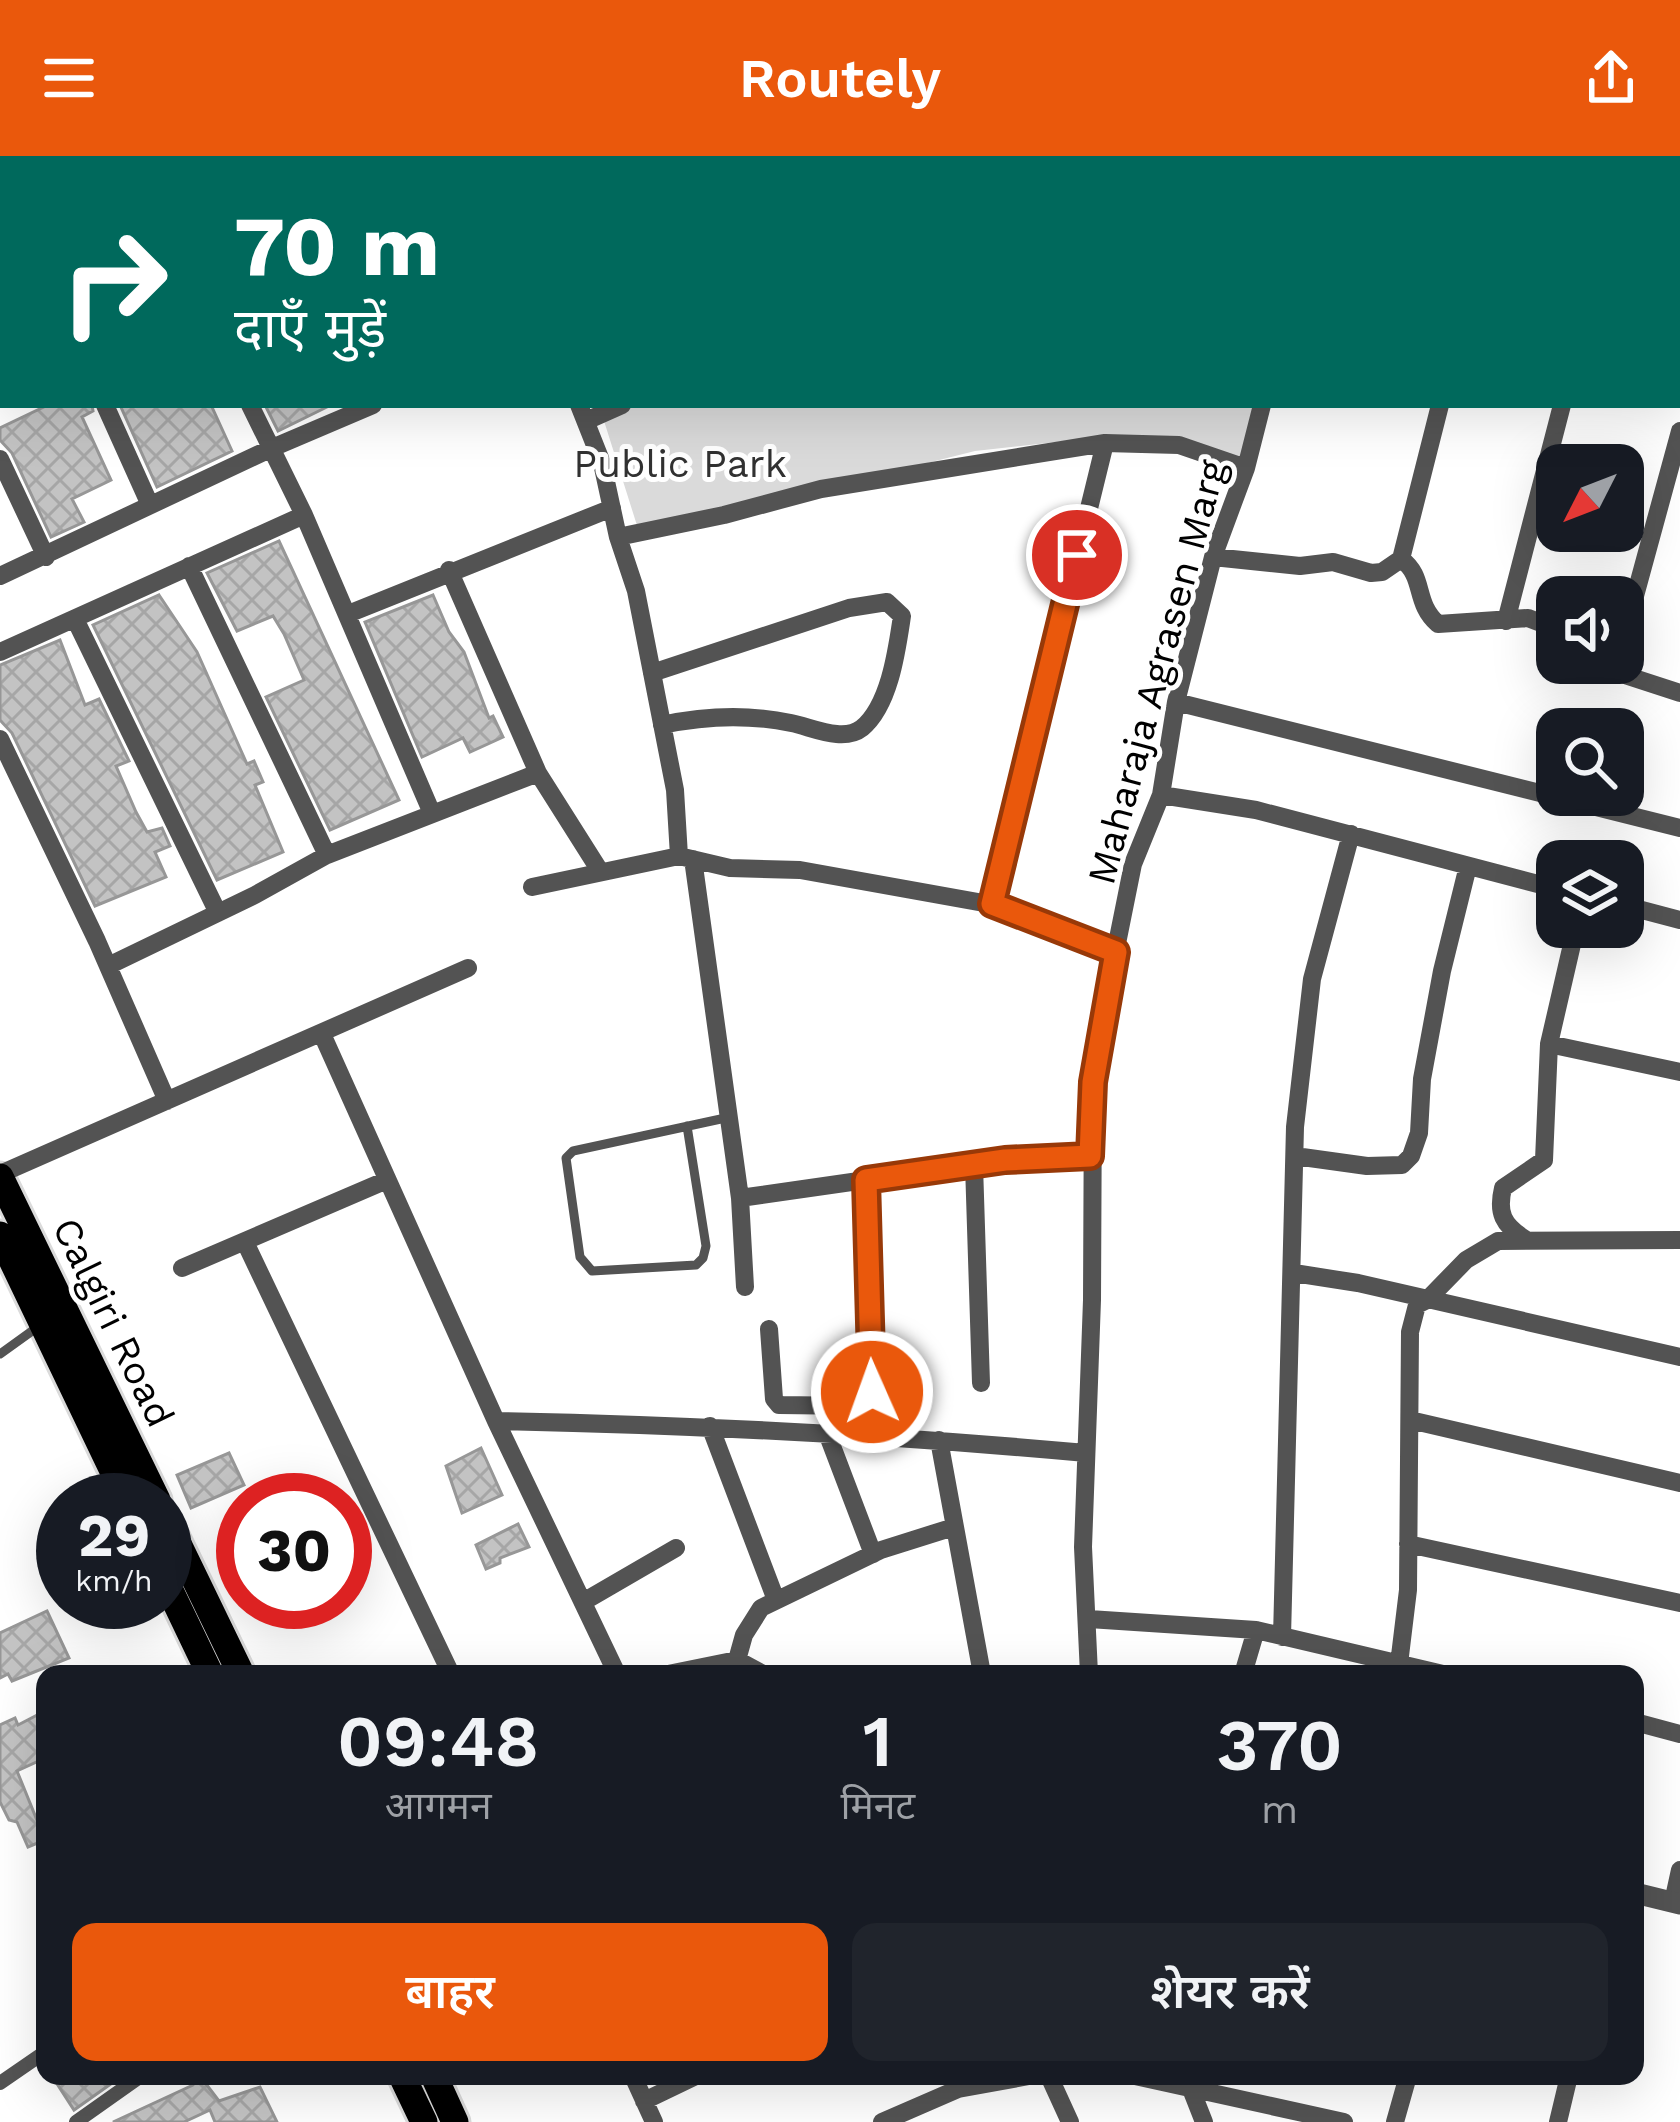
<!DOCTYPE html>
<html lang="hi">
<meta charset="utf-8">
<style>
:root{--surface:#171b24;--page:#20242c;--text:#f1f3f6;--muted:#9ea1a6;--accent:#ea580c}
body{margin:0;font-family:"Work Sans","Noto Sans Devanagari",sans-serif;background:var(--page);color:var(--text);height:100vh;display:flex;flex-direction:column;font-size:45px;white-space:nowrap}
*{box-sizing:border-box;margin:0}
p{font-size:39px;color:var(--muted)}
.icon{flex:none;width:66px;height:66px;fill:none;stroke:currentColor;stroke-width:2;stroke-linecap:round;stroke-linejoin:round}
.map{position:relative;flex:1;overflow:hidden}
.panel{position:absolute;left:36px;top:1509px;width:1608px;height:420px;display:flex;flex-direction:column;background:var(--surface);border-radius:24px;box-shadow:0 12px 48px #0002}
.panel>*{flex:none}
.top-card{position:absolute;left:0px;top:0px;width:1680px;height:252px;box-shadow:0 12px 48px #0002;background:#00695c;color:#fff;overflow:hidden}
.needle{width:78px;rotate:228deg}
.controls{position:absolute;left:1536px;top:288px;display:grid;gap:24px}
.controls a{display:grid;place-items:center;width:108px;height:108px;border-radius:24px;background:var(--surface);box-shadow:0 12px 48px #0002;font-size:60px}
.speed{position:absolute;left:36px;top:1317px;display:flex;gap:24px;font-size:60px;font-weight:700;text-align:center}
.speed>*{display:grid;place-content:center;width:156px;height:156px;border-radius:50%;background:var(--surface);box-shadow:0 12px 48px #0002;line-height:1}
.speed small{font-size:30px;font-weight:400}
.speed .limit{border:18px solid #d22;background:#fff;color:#111}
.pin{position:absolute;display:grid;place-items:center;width:102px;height:102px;color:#fff;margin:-51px;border:6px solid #fff;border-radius:50%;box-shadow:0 3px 12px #0007}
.me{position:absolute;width:132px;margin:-66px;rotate:358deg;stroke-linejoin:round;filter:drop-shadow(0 0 9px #0008)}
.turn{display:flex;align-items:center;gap:42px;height:252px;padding:0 36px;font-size:54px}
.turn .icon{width:156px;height:156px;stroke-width:2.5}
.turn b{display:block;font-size:84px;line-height:102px}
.eta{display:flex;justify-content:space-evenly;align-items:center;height:204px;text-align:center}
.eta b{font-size:72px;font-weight:600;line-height:84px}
.cta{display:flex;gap:24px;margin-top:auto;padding:24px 36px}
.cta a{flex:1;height:138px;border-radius:24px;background:var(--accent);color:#fff;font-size:48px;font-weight:600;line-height:138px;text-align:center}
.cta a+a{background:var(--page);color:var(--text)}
header{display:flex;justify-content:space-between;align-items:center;height:156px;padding:0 36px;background:var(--accent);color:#fff;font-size:54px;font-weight:600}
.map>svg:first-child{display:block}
.green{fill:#dadada}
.building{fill:url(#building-cross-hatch);stroke:#979797;stroke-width:3}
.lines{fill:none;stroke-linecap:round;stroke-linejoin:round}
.primary-casing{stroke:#dbdbdb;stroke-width:33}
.service{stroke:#535353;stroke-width:9}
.pedestrian{stroke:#535353;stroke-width:14}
.minor{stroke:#535353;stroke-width:18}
.tertiary{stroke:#535353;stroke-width:21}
.primary{stroke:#000;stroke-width:27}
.route-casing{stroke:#983908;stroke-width:30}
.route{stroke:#ea580c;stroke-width:21}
.labels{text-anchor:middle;stroke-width:10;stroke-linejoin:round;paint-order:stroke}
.park-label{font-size:39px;fill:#313131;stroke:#fff}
.street-label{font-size:39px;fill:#000;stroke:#fff}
</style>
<header><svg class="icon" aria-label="menu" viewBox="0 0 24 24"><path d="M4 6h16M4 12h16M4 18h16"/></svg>Routely<svg class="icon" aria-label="share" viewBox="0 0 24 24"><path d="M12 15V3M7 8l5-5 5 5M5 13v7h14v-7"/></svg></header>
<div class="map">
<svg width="1680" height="1966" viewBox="0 0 1680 1966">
<defs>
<pattern id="building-cross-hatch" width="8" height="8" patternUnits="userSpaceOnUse" patternTransform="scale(3)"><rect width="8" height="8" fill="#c3c3c3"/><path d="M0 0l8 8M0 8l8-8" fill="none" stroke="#a6a6a6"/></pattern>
</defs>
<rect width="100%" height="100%" fill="#fff"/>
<!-- green -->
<path class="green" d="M599 249H1256L1238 309 1101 281 975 295 640 379Z"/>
<!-- building -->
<path class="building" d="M48 249H92L93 255 82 261 111 324 72 343 84 366 51 381 12 297 0 284V272Z
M120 249H211L232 295 157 331Z
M265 249H331L278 275Z
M279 385 399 644 330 674 266 541 304 524 284 478 273 460 237 475 207 417Z
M159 439 197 496 247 608 254 605 263 626 255 629 283 696 217 724 93 469Z
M433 439 449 476 464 496 489 562 493 560 503 581 470 596 463 582 422 601 365 466Z
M60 484 85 549 99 543 129 605 116 610 136 656 147 676 162 672 170 690 155 696 166 721 95 750 12 577 0 564V509Z
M481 1292 502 1339 462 1357 446 1310Z
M229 1297 244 1329 191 1352 177 1319Z
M518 1368 529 1391 500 1402V1407L486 1413 476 1389Z
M47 1455 69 1502 12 1525 8 1518 0 1522V1477Z
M45 1555V1602L17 1615 45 1684 28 1691 17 1666 9 1664 0 1646V1569L15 1562 18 1569Z
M52 1920H122L74 1954Z
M195 1922 206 1928 219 1945 260 1931 277 1966H215L210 1954 184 1966H113L193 1929Z"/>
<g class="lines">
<!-- primary casing -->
<g class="primary-casing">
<path id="primary" d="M0 1021 157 1344
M0 1079 127 1344
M165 1361 241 1518
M165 1424 210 1518
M402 1920 424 1966
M434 1920 455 1966"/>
</g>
<!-- service -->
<path class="service" d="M687 970 706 1090 703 1102 696 1109 592 1115 580 1101 566 1002 573 995 730 961
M0 1198 39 1170"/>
<!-- pedestrian -->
<path class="pedestrian" d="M0 1927 45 1896
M76 1966 141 1920"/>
<!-- minor -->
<path class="minor" d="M469 0 471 3
M619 0 620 3
M925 0V3
M292 3 298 0
M1030 3 1031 0
M1180 3 1181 0
M1328 3 1329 0
M1508 3 1509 0
M1630 3V0
M0 138 3 136
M105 249 150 349
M250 249 304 359 431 655
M579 249 602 307 618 381 636 435 675 634 679 700
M586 265 622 249
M0 303 46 401
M618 381 724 359 821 333 1105 287 1179 289 1246 312
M1213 401 1300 410 1333 406 1371 417 1382 416 1401 403C1426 421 1413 446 1438 468L1528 462 1557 473
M1401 403 1440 249
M189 410 327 699
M449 414 538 617 600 715
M0 420 272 292 373 249
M348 458 612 352
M75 463 218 757
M1506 465 1562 249
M1623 484 1680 275
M0 496 304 359
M1588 507 1680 537
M652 517 849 452 887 446 902 460C897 493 890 549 862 572 843 587 812 571 791 567 748 558 704 560 662 569
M1176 546 1680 672
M0 583 97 785 167 945
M1161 639 1256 654 1557 733
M693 703 740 1042 745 1131
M532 731 679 700 730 712 800 714 1006 751 1116 795
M992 749 1105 287
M1623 749 1680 764
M108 810 255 739 327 699 538 617
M322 878 496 1265 617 1518
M1549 888 1680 916
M1295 1000 1367 1010 1402 1009 1411 1000 1419 977 1422 923 1442 815 1468 710
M974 1009 981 1227
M0 1018 468 812
M740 1042 1005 1004 1090 1000
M1525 1083C1503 1069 1497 1057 1503 1032L1544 1004 1549 888 1576 771
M245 1086 451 1518
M182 1112 387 1024
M1294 1117 1358 1127 1680 1201
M769 1173 774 1243 779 1249 860 1250 872 1236 865 1024
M1410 1264 1680 1327
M496 1265C693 1269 889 1279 1086 1297
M710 1270 776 1444
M827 1277 873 1398
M939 1284 982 1518
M1408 1388 1680 1447
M583 1446 676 1392
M1089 1463 1256 1474 1443 1518
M1282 1481 1295 971 1312 823 1351 678
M737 1504 744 1479 761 1452 881 1394 954 1371
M1399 1508 1408 1434 1410 1176 1417 1149 1427 1144 1466 1104 1498 1085 1680 1084
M668 1518 737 1504 763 1518
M1089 1518 1083 1391 1092 1144 1093 926 1103 857 1133 708 1161 639 1176 546 1213 401 1246 312 1262 249
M1243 1518 1256 1474
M1635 1566 1680 1578
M1673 1746 1680 1714
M633 1920 654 1966
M1049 1920 1070 1966
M1135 1920 1344 1966
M1191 1933 1204 1966
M644 1945 696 1920
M882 1966 958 1933 1029 1920
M1395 1966 1408 1920
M1558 1966 1569 1920"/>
<!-- tertiary -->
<path class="tertiary" d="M1635 1737 1680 1748"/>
<!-- primary -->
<use href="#primary" class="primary"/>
</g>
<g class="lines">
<!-- route casing -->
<g class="route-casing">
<path id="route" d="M872 1236 866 1024 1005 1004 1090 1000 1093 926 1116 796 992 748 1077 399"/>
</g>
<!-- route -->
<use href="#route" class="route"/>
</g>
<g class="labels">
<!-- park labels -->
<g class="park-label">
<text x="680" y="321">Public Park</text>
</g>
<!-- street labels -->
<g class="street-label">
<text transform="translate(1156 516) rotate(-75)" y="14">Maharaja Agrasen Marg</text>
<text transform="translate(114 1166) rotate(64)" y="14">Calgiri Road</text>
</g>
</g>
</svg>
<div class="controls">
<a><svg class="needle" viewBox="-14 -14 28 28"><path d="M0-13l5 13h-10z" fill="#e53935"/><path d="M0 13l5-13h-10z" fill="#9ea1a6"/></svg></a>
<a><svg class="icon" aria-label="sound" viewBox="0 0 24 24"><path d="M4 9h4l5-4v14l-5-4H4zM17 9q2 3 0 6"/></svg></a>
<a><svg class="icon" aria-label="search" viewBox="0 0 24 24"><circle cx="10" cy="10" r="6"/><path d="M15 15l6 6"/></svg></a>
<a><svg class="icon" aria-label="layers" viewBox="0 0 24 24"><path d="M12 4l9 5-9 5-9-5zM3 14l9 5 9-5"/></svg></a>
</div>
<div class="speed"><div>29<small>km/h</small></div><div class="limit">30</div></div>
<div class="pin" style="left:1077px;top:399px;background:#d93025"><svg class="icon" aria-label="arrive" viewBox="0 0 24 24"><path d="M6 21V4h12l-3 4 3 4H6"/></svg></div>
<svg class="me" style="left:872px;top:1236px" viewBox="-20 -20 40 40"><circle r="17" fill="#ea580c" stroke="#fff" stroke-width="3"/><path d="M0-11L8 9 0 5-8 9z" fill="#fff"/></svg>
<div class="top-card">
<div class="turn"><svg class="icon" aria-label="right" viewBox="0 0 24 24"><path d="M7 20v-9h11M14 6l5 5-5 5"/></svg><div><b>70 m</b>दाएँ मुड़ें</div></div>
</div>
<section class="panel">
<div class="eta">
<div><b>09:48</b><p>आगमन</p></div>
<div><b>1</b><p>मिनट</p></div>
<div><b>370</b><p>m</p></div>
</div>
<div class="cta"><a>बाहर</a><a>शेयर करें</a></div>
</section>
</div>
